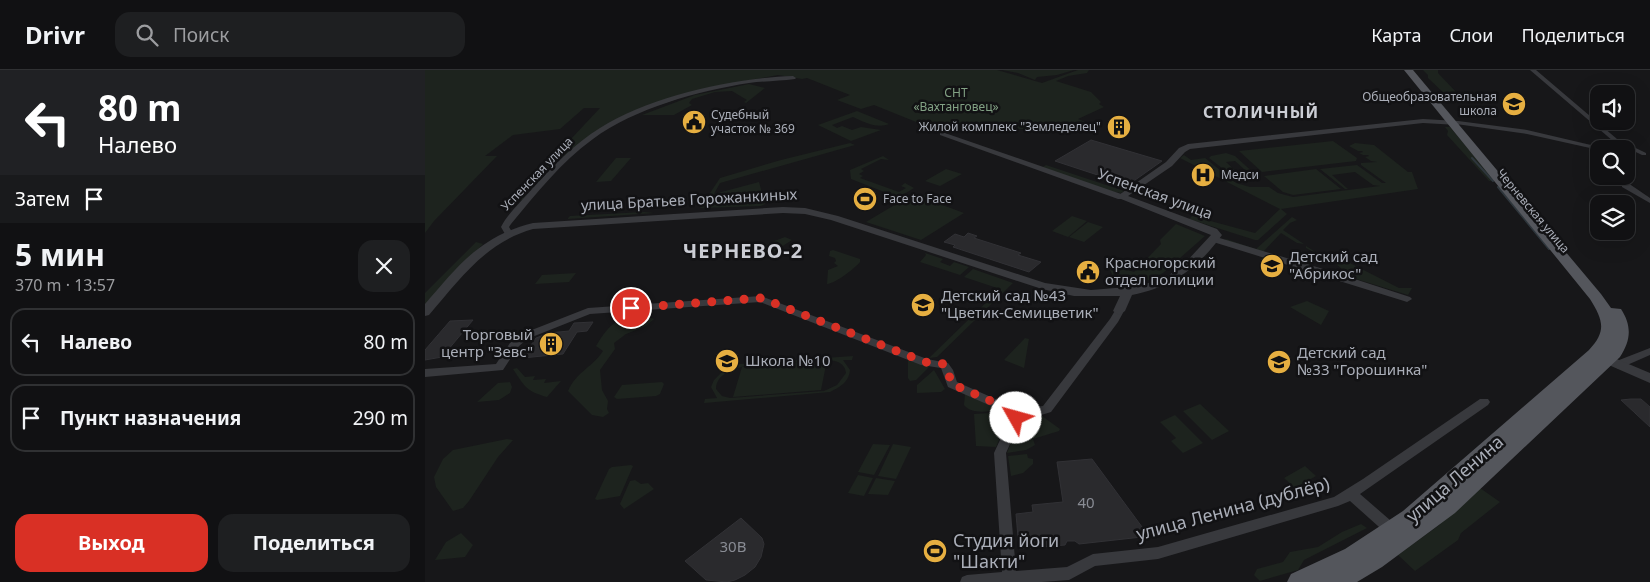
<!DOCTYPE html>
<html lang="ru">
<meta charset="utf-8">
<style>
:root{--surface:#111113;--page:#1e1f21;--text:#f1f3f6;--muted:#9c9da0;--line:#303133;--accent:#d93025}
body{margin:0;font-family:"Noto Sans",sans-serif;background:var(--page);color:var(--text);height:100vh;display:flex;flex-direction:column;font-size:19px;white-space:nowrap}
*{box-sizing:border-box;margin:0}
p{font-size:16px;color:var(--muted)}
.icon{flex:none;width:28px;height:28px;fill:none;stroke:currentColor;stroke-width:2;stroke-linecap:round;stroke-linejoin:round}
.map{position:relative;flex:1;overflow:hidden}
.panel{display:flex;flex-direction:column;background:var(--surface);width:425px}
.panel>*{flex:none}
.top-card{background:#202124;color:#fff;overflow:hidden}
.controls{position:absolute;left:1165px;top:15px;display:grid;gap:10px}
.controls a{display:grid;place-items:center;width:45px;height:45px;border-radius:10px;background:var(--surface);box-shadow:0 5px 20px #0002,0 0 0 1px var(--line);font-size:25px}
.pin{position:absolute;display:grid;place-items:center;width:42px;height:42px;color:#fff;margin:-21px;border:2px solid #fff;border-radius:50%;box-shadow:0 1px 5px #0007}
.me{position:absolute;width:55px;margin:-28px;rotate:308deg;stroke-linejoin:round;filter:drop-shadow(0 0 4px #0008)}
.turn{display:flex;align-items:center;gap:18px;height:105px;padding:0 15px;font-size:22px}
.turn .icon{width:65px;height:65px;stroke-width:2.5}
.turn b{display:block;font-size:35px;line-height:42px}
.then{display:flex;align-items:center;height:48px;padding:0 15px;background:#0003;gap:10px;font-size:19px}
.round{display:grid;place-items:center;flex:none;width:52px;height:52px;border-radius:15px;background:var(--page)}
.headline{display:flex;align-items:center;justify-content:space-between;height:85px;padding:0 15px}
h1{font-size:30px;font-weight:700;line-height:38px}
.cta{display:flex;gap:10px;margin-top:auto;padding:10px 15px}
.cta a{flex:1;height:58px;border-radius:15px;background:var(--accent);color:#fff;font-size:20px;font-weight:700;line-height:58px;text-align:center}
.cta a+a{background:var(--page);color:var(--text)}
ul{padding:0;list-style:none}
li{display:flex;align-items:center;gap:15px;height:68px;margin:0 10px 8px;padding:0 5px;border:2px solid var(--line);border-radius:15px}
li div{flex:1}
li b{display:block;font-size:19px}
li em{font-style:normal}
header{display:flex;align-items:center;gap:30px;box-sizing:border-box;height:70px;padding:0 25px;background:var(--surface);border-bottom:1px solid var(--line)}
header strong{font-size:24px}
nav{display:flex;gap:28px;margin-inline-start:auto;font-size:18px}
.search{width:350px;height:45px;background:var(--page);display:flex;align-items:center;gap:12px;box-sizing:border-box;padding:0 18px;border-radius:15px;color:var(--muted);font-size:19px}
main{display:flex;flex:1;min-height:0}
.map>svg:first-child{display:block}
.green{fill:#1d231e;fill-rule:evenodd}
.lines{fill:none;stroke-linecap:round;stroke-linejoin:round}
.stream{stroke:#2e363c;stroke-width:2}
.building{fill:#2a2a2d;stroke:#313135}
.minor{fill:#38393d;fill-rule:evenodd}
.tertiary{fill:#38393d;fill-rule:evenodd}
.primary{fill:#54565c;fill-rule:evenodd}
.route{stroke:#d93025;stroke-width:9;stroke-dasharray:0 16.2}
.labels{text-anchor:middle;stroke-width:5;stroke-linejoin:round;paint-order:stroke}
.far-park-label{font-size:12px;fill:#82a184;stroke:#121214}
.far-poi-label{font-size:12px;fill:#aaaeb8;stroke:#121214;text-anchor:start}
.far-street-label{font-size:12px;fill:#aaaeb8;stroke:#121214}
.street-label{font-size:15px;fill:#aaaeb8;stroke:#121214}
.poi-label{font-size:15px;fill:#aaaeb8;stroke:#121214;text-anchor:start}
.near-number-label{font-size:15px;fill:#898c94}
.far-district-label{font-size:16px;font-weight:bold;letter-spacing:1px;fill:#cbcdd4;stroke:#121214}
.near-street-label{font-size:18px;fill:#aaaeb8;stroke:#121214}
.near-poi-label{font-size:18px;fill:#aaaeb8;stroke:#121214;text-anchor:start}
.district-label{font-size:20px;font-weight:bold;letter-spacing:1px;fill:#cbcdd4;stroke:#121214}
</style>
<header>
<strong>Drivr</strong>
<div class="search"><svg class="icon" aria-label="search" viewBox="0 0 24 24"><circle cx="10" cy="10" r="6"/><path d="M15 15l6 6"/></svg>Поиск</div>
<nav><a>Карта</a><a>Слои</a><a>Поделиться</a></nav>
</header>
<main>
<section class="panel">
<div class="top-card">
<div class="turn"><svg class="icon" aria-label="left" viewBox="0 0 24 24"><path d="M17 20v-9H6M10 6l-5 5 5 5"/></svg><div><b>80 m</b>Налево</div></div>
<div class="then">Затем<svg class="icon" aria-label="arrive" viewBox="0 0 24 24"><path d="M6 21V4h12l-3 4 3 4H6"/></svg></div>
</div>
<div class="headline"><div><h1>5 мин</h1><p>370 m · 13:57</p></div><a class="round"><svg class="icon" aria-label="close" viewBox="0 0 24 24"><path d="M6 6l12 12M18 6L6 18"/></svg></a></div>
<ul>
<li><svg class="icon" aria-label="left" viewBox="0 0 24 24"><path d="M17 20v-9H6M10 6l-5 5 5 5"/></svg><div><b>Налево</b></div><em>80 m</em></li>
<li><svg class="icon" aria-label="arrive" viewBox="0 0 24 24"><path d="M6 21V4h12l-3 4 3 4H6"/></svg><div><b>Пункт назначения</b></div><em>290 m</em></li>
</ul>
<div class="cta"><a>Выход</a><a>Поделиться</a></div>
</section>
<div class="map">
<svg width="1225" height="512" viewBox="0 0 1225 512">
<rect width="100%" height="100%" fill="#171719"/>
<!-- green -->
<path class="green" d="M0 0H572L617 13 653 0H664L662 3 643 6 631 11 666 22 676 32 674 34 679 37 653 49 665 54 658 57 516 62 449 35 436 39 412 30 425 25 382 8 377 9 353 5 287 17 191 50 133 90 120 103 117 109 103 122 98 130 86 133 175 38H159L135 59 88 65 60 86H72L9 151 0 163Z
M577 0H649L632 5 612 7 610 10 593 3Z
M998 0H1013V3L1032 23 1036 30 1034 31 1037 33 1025 32 1024 28 1003 8V5Z
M324 14 340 18 321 33 319 32 322 30 307 21 290 22 267 29 264 33 267 35 249 45H217L270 25Z
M432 41 464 54C452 59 439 52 428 47L407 55 412 58 417 56 427 60 436 57 456 60 426 71 393 55Z
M1020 57H1025L1070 111H1064L1022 65 1023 61Z
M908 71 932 88 931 91 837 102 814 81Z
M425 73 430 75 295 113 289 124 334 112 340 134 336 136 275 138 295 108 356 90Z
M930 73 949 75 983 102H987L993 119 856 139 862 144 833 170H830L764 149 767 146 830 163 855 139 755 88 759 85 766 90 780 88 811 113 825 117H844L853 123 868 127 955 116 948 115 930 102 907 105 923 119H920L895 99 932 95 957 113H961L936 95V93L952 92 946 91 940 87 944 86 943 85H938L934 83 938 82 937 81H933L924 76Z
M801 83 810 86 832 106 830 109 810 91 801 92 820 110 811 109 784 88 786 86Z
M458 86 464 90 456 89 436 99 439 101 434 104 438 106 435 108 474 122 481 118 476 116 480 113 489 118 476 126 472 127 426 109 425 100Z
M191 88H206L186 111 171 112Z
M621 95 699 121 696 123 683 121 616 98Z
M521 99 537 104 515 116 500 111Z
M891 99 916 119 868 125 858 122 839 106Z
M488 124 496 127 500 125 515 130 512 133 539 143 496 170 441 152Z
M219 142 229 143 142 149 145 146Z
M647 146 662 151 643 167 627 161Z
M867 147 872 150 865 153 858 160 879 174 872 173 856 163 838 182 799 171 801 169 831 179Z
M663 152 678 157 659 172 644 167Z
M751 154 780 166 738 203 724 210 693 216 681 192 709 202 736 174 735 170Z
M360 167 367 170 339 188 333 189C340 171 343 174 360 167Z
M51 172 58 174 0 235V223Z
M881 176 903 190 915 188 974 218H987L983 225 915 204 918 200C911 192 891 184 881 178Z
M408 180 435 189V192C429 199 411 213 402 214L403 200 413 196 409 193 411 191 410 188 404 186 405 181Z
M500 183 518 189 515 192 525 196 529 192 544 197 535 205 495 192 501 185Z
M548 199 588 213 512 287 504 288 575 219 539 207Z
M151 203 144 212 110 214 117 205Z
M882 231 904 241 896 255 865 237Z
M223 247 229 249 221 256 201 264 189 273 190 279 175 300 177 320 183 331 182 339 184 343 178 347 167 345 143 321C152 301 167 298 178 281L171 276C187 250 192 248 223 247Z
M600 268 604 269 599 298 579 290Z
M428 286 427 290H418L425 300C424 312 415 317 405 322L279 333 280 329 292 328 286 317 289 310 296 303 315 294ZM402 290C411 290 420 293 421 303L412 315 399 321 305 328 297 326 291 319C291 290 356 293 376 292L317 297 308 327 396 320Z
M483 288 504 297 491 310 485 311 483 308Z
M92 298 100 307 110 306 108 310 121 309 119 313 136 311 122 327C101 321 100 317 88 299Z
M509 300 520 319 516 322 492 323V315Z
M85 312 87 317 85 323 74 330 52 332 73 313Z
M237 312 239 314 235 324 231 326 192 329 189 327 197 315Z
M540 324 575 340C564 341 547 345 539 335Z
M775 334 804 361 787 370 758 341Z
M582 342 585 345 571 377 551 376 549 344Z
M750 345 778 373 758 383 746 371 751 368 735 352Z
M599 346H617L635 359 634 361 608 369 610 375 601 380 582 383 596 348Z
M82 369 88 370 73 387 44 431 38 438 28 441 11 417 9 407 18 389 28 380Z
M448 374 465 375 449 405 433 402Z
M468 374 486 377 471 409 453 406Z
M602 384 603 388 608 389V394L598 403 586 406 583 386Z
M206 395 208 396 195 426 172 430 170 429 184 399 187 397Z
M880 396 891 406 870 418 859 408Z
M433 405 448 408 439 426 423 423Z
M451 408 470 411 463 425 443 424Z
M210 410 216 414 223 413 229 419 199 439 195 434 205 411Z
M1055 418 1075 432 1036 463 1033 470 990 501 973 485 1013 456Z
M936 454 942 458 879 490 873 500 835 511 829 505 832 499 858 492 865 482 893 477 917 462Z
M36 463 48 475 40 487 10 490 21 472Z"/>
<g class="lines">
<!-- stream -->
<path class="stream" d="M1047 88 1068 111
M1073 117 1124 179"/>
</g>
<!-- building -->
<path class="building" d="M666 70 737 91 703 115 630 91Z
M543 163 552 166 549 168 596 183 593 185 616 192 604 202 528 177 530 175 519 172 530 164 539 167Z
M48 250 17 287 0 290V280L25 251Z
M168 252 162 261 152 262 138 284 97 288 111 268 124 263 144 261 149 253Z
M1206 329H1216L1225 337V357L1196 330Z
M667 389 720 461 717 467 654 474 650 471H642L640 475 594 479 591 444 608 442 607 435 638 432 632 392Z
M316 448 337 468 339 474 336 487 330 497 320 505 310 510 302 512 281 510 260 491Z"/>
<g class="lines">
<!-- minor -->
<path class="minor" d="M1105 0H1111L1192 69 1221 83V85H1217L1188 71Z
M368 6 371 8 370 9C355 11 340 11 324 13 273 21 210 38 168 69 136 92 111 124 86 154L84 157 87 162 86 164H80L76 157C83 143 97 131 107 119 127 97 149 74 175 58 226 26 308 8 368 6Z
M1033 51 1102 60 1183 79 1174 80 1102 64 1031 54 1030 53Z
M517 62 699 125 700 127 699 129H693L515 65V63Z
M1197 113H1203L1225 128V133L1197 117Z
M788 166 905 201 985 227 987 229 982 232 979 231 785 171 784 169Z
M336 226 502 289 523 293 528 300 532 312 593 339 618 336 685 249 691 239H697L699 241 693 252 626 342 613 346 597 347 581 383 591 501 642 497 668 484 733 477 909 427 938 409 1055 329H1063L1065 332 1063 335 935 424 973 457 975 461 973 465 968 467 963 465 925 431 913 436 733 489 670 496 644 510 617 512H535L537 507 542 505 577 502 569 383 585 348 584 344 523 317 516 298 496 295 335 232 165 244 102 269 93 277 78 300 0 307V299L71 294 85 273 94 265 163 238Z
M1225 278V285L1193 299 1188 295 1189 292Z"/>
<!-- tertiary -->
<path class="tertiary" d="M998 49 1033 51 1037 53 1033 55 998 53 765 79 760 82 747 96 703 126 792 159 797 165C773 198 747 217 707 225L700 241 694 245 688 241 695 226H649L617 219 406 150 380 144 358 143 108 159C61 172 35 209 4 245L0 246V234C34 195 55 166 108 153L358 137 380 138 413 146 620 213 666 220 715 216 743 206 761 192 786 165 691 127 741 92 754 78 763 74Z
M1175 282 1225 303V313L1170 289 1168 286 1170 283Z"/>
<!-- primary -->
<path class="primary" d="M979 0H988L1176 224 1186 238 1196 239C1207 256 1206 270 1195 287L1030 443 957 497 932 512H862L866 504 920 479 978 441 1164 280C1182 261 1178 250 1165 229Z"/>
</g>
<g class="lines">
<!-- route -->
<path class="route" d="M206 238 336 228 500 292 520 294 527 314 589 341 591 348"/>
</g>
<!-- icons -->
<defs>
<g id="school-disc" transform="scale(1.25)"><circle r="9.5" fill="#e6af41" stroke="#121214"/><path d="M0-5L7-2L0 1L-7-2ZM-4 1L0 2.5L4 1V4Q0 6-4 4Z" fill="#111"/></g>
<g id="civic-disc" transform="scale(1.25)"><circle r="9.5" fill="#e6af41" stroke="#121214"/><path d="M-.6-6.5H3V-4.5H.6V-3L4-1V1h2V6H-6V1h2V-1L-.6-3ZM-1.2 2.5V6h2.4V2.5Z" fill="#111"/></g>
<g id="building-disc" transform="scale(1.25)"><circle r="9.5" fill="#e6af41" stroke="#121214"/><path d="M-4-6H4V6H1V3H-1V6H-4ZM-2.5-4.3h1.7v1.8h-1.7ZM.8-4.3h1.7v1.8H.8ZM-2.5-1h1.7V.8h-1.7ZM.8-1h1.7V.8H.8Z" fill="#111"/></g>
<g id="hospital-disc" transform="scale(1.25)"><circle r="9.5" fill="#e6af41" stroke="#121214"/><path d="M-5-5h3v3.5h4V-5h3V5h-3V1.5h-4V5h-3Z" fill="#111"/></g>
<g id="stadium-disc" transform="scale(1.25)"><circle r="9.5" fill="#e6af41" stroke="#121214"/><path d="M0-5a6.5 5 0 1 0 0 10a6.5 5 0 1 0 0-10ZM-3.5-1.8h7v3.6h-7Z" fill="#111"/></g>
</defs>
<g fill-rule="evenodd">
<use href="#school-disc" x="1089" y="34"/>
<use href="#civic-disc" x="269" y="52"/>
<use href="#building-disc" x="694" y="57"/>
<use href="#hospital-disc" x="778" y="105"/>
<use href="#stadium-disc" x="440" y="129"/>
<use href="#school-disc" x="847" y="196"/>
<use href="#civic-disc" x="663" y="202"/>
<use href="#school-disc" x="498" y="235"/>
<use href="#building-disc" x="126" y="274"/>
<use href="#school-disc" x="302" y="291"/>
<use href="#school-disc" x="854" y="292"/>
<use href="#stadium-disc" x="510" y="481"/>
</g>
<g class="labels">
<!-- far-park labels -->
<g class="far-park-label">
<text x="531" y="27">СНТ<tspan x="531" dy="14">«Вахтанговец»</tspan></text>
</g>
<!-- far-poi labels -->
<g class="far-poi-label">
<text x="1072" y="31" text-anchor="end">Общеобразовательная<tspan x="1072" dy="14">школа</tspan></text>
<text x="286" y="49">Судебный<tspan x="286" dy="14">участок № 369</tspan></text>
<text x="676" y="61" text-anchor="end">Жилой комплекс "Земледелец"</text>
<text x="796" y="109">Медси</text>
<text x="458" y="133">Face to Face</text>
</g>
<!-- far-street labels -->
<g class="far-street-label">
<text transform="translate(112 104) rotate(-46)" y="4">Успенская улица</text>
<text transform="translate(1108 141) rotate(50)" y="4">Черневская улица</text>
</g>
<!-- street labels -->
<g class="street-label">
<text transform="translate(730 124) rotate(20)" y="5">Успенская улица</text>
<text transform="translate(264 130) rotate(-3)" y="5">улица Братьев Горожанкиных</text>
</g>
<!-- poi labels -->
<g class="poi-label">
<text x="864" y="192">Детский сад<tspan x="864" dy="17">"Абрикос"</tspan></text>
<text x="680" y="198">Красногорский<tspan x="680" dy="17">отдел полиции</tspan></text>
<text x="516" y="231">Детский сад №43<tspan x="516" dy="17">"Цветик-Семицветик"</tspan></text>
<text x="108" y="270" text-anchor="end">Торговый<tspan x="108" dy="17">центр "Зевс"</tspan></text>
<text x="872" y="288">Детский сад<tspan x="872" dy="17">№33 "Горошинка"</tspan></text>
<text x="320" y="296">Школа №10</text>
</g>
<!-- near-number labels -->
<g class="near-number-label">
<text x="661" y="438">40</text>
<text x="308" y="482">30В</text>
</g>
<!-- far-district labels -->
<g class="far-district-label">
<text x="836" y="48">СТОЛИЧНЫЙ</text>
</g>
<!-- near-street labels -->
<g class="near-street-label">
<text transform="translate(1030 409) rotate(-41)" y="6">улица Ленина</text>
<text transform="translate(808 439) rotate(-15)" y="6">улица Ленина (дублёр)</text>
</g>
<!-- near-poi labels -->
<g class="near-poi-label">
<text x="528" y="477">Студия йоги<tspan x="528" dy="21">"Шакти"</tspan></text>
</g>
<!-- district labels -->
<g class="district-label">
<text x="318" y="188">ЧЕРНЕВО-2</text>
</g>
</g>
</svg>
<div class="controls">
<a><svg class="icon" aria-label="sound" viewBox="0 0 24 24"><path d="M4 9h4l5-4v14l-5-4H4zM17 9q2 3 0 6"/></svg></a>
<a><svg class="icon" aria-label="search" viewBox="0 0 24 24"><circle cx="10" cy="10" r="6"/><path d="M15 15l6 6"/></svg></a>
<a><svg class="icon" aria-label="layers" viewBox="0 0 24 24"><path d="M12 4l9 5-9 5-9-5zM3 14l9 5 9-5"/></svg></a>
</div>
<div class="pin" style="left:206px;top:238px;background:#d93025"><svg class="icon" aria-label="arrive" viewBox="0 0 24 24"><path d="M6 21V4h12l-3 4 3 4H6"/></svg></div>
<svg class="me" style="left:591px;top:348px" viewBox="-20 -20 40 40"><circle r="19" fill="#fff"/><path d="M0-13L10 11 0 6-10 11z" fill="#d93025"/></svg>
</div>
</main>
